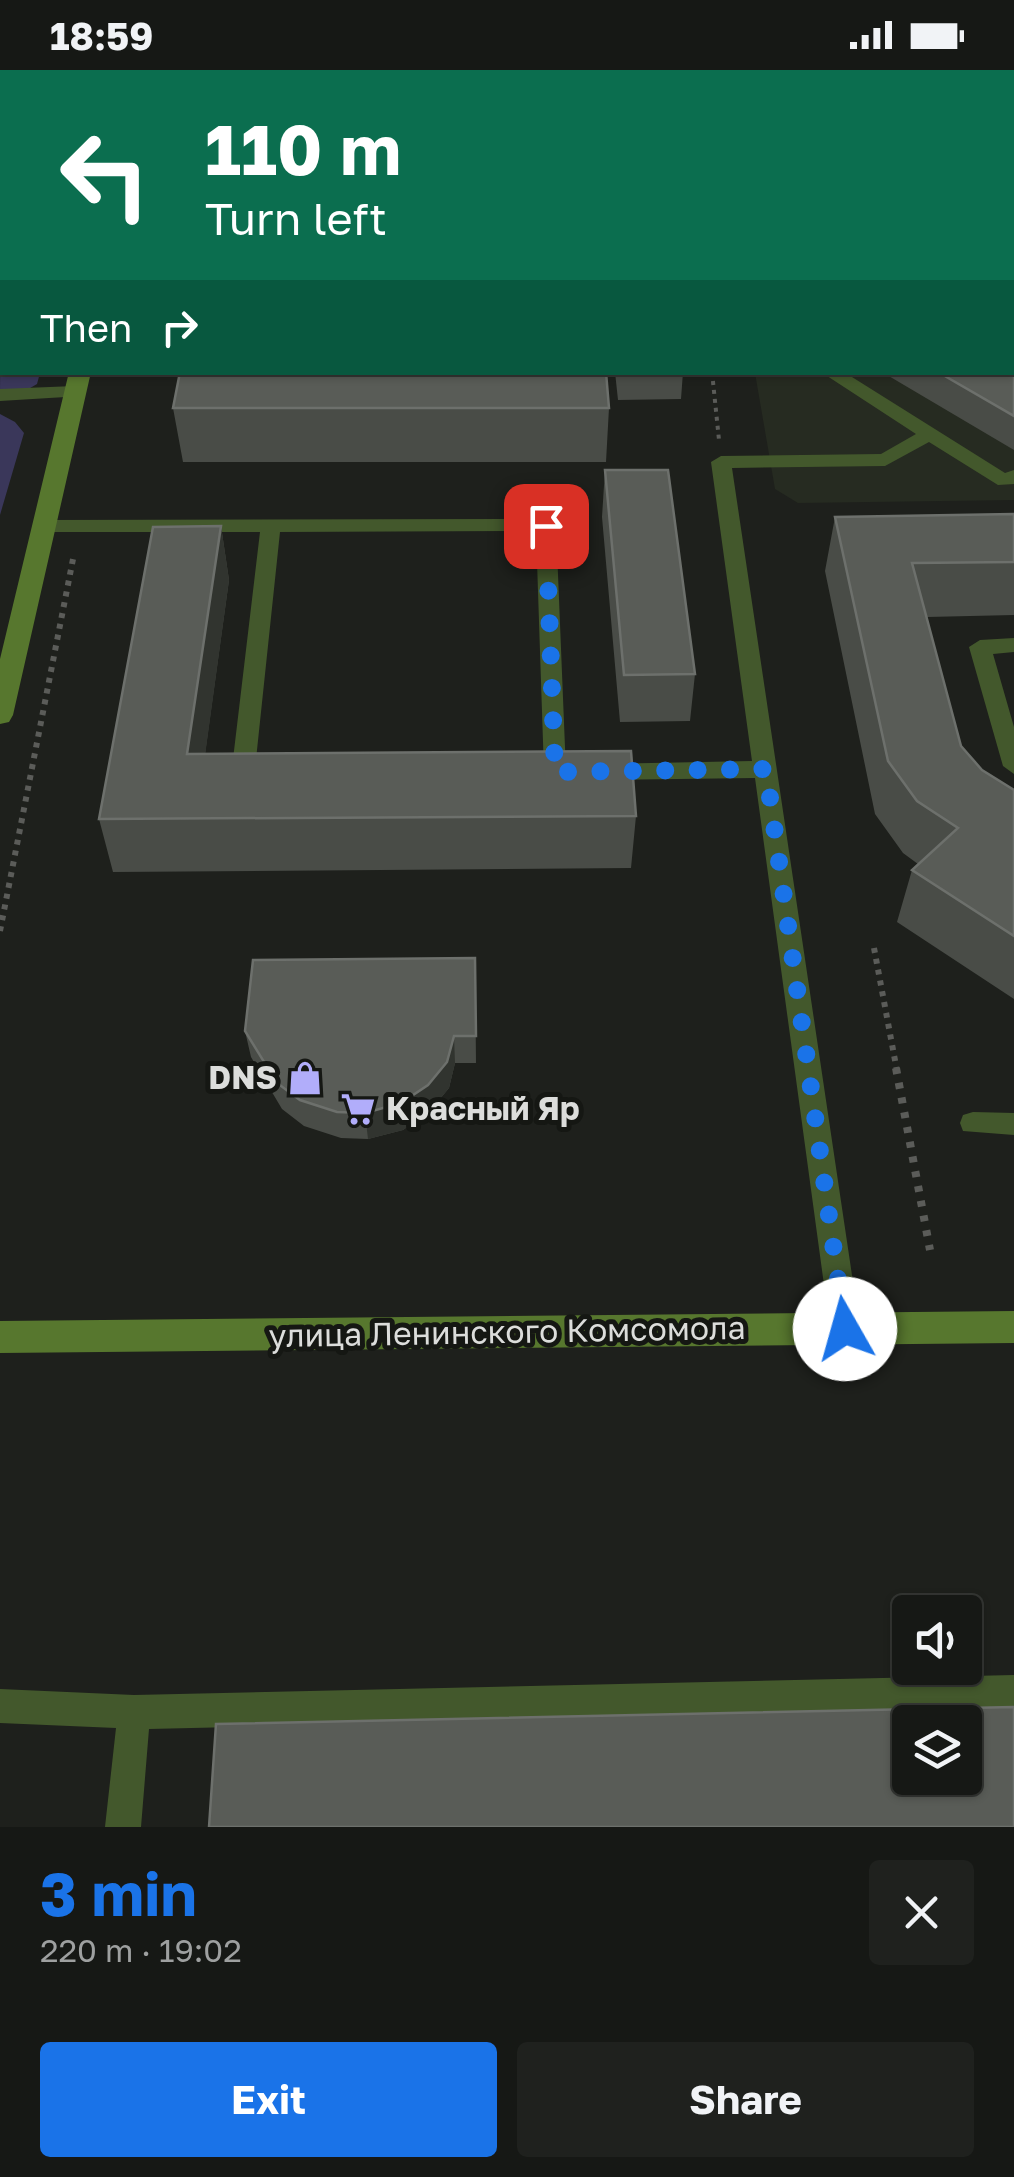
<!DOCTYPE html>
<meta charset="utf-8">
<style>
:root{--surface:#161815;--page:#1f211e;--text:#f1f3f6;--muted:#9ea0a0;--line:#353734;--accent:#1a73e8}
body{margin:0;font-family:"Golos Text",sans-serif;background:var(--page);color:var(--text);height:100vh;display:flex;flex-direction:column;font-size:38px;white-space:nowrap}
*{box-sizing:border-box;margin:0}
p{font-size:32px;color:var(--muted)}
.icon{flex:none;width:55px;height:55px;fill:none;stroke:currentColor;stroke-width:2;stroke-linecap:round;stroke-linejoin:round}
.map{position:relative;height:1757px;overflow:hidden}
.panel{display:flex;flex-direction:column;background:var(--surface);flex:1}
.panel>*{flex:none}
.hud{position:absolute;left:0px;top:0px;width:1015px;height:305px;box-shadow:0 2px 8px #0004,0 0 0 2px var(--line);background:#0b6e4f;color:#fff;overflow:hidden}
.fabs{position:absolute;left:892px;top:1525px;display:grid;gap:20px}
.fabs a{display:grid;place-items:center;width:90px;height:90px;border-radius:10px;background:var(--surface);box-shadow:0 2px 8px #0004,0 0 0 2px var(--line);font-size:50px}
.pin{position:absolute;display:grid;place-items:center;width:85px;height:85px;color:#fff;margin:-42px;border-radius:20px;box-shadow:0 5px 15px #0006}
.me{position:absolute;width:110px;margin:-55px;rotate:353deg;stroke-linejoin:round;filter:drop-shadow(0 0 8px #0008)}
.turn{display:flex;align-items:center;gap:35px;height:210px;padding:0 40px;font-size:45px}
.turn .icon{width:130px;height:130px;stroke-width:2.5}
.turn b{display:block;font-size:70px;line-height:85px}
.then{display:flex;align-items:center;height:95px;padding:0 40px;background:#0003;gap:20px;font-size:38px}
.round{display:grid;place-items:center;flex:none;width:105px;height:105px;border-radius:10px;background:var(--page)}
.overview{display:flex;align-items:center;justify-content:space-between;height:170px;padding:0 40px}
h1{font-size:60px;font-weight:700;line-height:75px;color:var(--accent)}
.action{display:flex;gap:20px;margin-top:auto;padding:20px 40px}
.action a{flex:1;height:115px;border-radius:10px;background:var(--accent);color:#fff;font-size:40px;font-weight:700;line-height:115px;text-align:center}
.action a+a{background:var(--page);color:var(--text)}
.status{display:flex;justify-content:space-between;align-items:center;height:70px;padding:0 50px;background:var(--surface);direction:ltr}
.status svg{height:28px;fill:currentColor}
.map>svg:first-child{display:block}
.built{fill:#262b21}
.green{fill:#3a375a}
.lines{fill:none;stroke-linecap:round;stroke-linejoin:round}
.path-far2{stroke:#5b5c59;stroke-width:4;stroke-dasharray:4 5;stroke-linecap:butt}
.path-far1{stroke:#5b5c59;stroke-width:6;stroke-dasharray:5 6;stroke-linecap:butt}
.path{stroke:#5b5c59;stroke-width:8;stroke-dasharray:6 9;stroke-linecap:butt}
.lane{fill:#43582c;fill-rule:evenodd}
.secondary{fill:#57772e;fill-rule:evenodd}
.wall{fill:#494c47}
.shaded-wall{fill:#31342f}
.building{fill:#595c57;stroke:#6d706c;stroke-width:2.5;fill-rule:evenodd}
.route{stroke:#1a73e8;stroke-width:18;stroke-dasharray:0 32.4}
.labels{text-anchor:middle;stroke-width:10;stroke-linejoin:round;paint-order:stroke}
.poi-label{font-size:32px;font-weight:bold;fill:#dcdddb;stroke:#151713;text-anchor:end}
.street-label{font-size:32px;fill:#dcdddb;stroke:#151713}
</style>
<div class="status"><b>18:59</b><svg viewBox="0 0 49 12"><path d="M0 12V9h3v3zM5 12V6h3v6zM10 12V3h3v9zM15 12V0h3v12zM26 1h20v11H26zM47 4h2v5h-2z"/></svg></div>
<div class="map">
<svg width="1014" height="1757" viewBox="0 0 1014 1757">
<rect width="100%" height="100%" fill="#1e201c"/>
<!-- built -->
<path class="built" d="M984 0H1014V430L798 433 775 419 755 303 1012 302V2H980Z"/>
<!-- green -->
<path class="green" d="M2 93V302L40 303 37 314 25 321H0Z
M0 344 15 352 24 363 0 445Z"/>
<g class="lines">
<!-- path-far2 -->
<path class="path-far2" d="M0 80 2 72
M712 302 719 370"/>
<!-- path-far1 -->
<path class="path-far1" d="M0 861 74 484
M874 878 897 1001"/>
<!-- path -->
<path class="path" d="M896 998 930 1180"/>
<!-- lane -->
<path class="lane" d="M530 0H544L545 2H531Z
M0 3 2 4V12L0 13Z
M821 302H844L1005 403 1014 400V414L998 415 929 372 885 396 732 398 860 1259 855 1269 845 1273 835 1269 830 1259 755 708 601 710 590 702 601 694 752 691 711 392 721 386 881 384 916 364Z
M75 316 82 318V326L0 331V319Z
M546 449 556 455 566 702 555 710 544 702 536 461 280 462 255 699 263 706 259 712 243 714 231 706 260 462H44L34 456 44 450Z
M1014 568V582L993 584 1014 657V704L1003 696 969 577 980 570Z
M973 1042 1014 1043V1065L963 1061 960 1053 963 1045Z
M1014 1605V1639L149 1659 141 1757H105L116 1658 0 1653V1619L134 1625Z"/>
<!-- secondary -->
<path class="secondary" d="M69 302H91L13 645 9 652 0 654V589Z
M1014 1241V1273L0 1283V1251Z"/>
</g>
<!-- wall -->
<path class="wall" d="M1014 13V78H1012V14Z
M1014 237V380L882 302H1012Z
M615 302H683L681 329 618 330Z
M173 338H609L606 392H183Z
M605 400 695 604 690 651 620 652 602 447Z
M1014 444V545L927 547 961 676 982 700 1014 720V929L897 852 912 800 918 794 903 783 875 744 825 501 835 447Z
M221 456 229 510 205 684 636 746 631 798 113 802 99 749Z
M475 888 476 993H455L449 1018 430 1041 403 1060 368 1069 341 1068 304 1056 282 1039 251 987 245 961Z"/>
<!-- shaded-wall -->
<path class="shaded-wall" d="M221 456 229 510 198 737 187 684Z
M454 966 455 993 449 1018 430 1041 403 1060 368 1069 365 1043Z"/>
<!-- building -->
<path class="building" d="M241 0H291L290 2H240Z
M598 0H650V2H598Z
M802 0H873L874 2H803Z
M1014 13V50H1012V14Z
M1012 236 1014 237V346L938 302H1012Z
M180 302H606L609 338H173Z
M605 400H668L695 604 624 605Z
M1014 444V492L912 493 961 676 982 700 1014 720V866L912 800 958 758 917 731 888 691 835 447Z
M221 456 187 684 631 681 636 746 99 749 153 457Z
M475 888 476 966H454L447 992 428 1015 401 1033 365 1043 337 1042 300 1030 277 1013 245 961 253 890Z
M1014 1637V1757H209L216 1654ZM910 1652H965V1708H910Z"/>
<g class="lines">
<!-- route -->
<path class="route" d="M546 456 555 702 766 699 845 1259"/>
</g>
<!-- icons -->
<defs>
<g id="shop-bare" transform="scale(2.7)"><path d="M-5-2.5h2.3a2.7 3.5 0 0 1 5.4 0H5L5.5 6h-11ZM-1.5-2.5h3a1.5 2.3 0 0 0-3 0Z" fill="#b1adfa" stroke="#151713" stroke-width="2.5" paint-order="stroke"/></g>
<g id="supermarket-bare" transform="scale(2.7)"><path d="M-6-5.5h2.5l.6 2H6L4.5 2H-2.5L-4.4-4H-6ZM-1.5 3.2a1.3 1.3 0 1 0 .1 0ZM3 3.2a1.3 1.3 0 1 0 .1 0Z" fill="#b1adfa" stroke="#151713" stroke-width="2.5" paint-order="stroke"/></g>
</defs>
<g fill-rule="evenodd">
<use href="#shop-bare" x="305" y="1008"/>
<use href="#supermarket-bare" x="358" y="1039"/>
</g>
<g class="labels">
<!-- poi labels -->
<g class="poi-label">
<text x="277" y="1019">DNS</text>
<text x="386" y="1050" text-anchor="start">Красный Яр</text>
</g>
<!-- street labels -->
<g class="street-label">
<text transform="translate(507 1262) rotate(-1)" y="11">улица Ленинского Комсомола</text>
</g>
</g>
</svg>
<div class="fabs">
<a><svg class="icon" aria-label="sound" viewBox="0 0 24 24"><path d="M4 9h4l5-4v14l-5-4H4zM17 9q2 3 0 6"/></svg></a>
<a><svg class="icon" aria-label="layers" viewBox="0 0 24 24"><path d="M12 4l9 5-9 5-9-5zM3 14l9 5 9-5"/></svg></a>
</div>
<div class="pin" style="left:546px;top:456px;background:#d93025"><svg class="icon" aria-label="arrive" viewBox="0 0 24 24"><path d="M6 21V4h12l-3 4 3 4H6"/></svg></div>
<svg class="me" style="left:845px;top:1259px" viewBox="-20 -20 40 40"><circle r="19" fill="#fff"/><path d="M0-13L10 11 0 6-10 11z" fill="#1a73e8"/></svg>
<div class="hud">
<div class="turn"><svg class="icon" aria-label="left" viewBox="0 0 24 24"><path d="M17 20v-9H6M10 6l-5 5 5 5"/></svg><div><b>110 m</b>Turn left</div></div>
<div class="then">Then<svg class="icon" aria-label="right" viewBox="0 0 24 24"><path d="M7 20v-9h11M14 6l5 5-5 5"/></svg></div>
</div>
</div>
<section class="panel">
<div class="overview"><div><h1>3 min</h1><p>220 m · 19:02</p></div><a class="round"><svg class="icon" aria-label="close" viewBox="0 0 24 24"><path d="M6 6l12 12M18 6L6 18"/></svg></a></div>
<div class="action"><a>Exit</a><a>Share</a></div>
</section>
